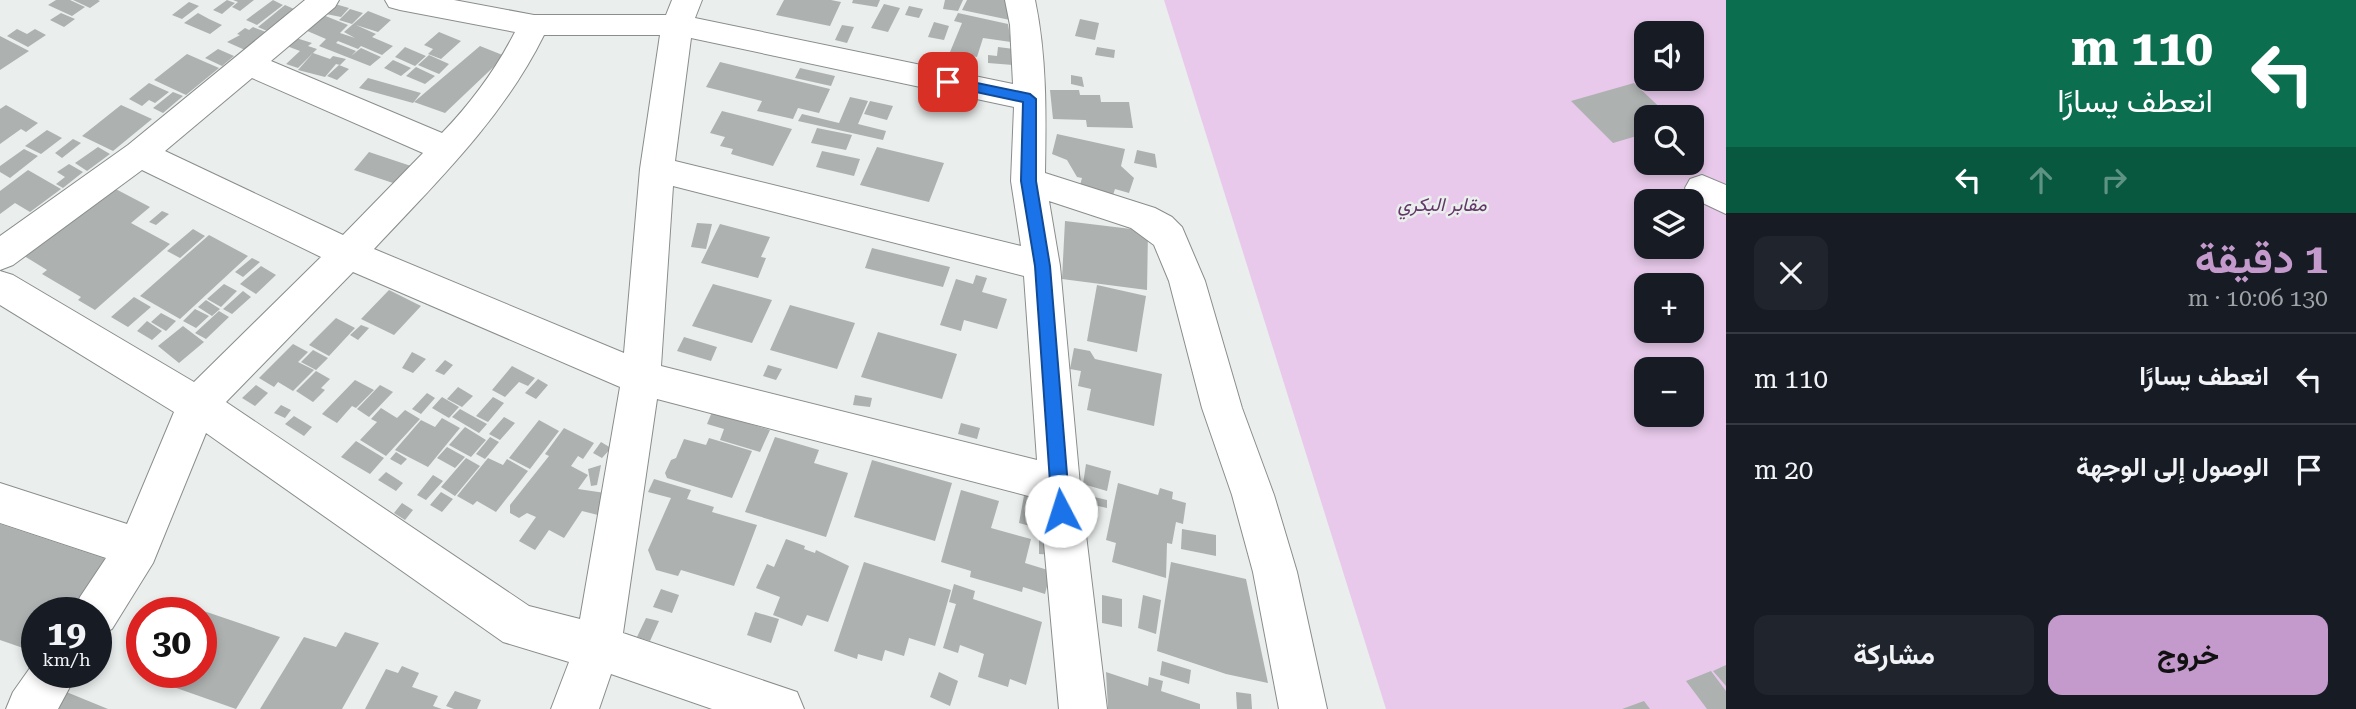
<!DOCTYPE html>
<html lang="ar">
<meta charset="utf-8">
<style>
:root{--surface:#171b24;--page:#20242c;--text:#f1f3f6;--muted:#9ea1a6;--line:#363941;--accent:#c39acb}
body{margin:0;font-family:"Roboto Serif",Vazirmatn,serif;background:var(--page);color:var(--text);direction:rtl;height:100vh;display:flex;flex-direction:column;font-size:26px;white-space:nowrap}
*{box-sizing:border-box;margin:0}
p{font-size:23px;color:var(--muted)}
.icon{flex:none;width:38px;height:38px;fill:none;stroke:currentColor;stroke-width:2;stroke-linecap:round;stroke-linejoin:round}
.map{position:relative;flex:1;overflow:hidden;direction:ltr}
.drawer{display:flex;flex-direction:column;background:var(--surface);width:630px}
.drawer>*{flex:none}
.guide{background:#0b6e4f;color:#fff;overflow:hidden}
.controls{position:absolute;left:1634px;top:21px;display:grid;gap:14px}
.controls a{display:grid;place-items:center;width:70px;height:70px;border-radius:14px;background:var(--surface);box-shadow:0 4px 10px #0003;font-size:35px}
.speed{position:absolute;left:21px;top:597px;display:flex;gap:14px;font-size:35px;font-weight:700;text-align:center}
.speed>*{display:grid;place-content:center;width:91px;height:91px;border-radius:50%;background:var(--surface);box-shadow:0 4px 10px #0003;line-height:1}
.speed small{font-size:18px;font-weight:400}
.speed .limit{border:10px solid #d22;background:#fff;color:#111}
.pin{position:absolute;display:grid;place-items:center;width:60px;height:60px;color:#fff;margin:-30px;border-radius:14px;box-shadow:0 4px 10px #0006}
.me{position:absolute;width:77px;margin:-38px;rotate:355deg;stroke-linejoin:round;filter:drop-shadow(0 0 5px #0008)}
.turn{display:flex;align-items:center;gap:24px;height:147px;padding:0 28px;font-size:32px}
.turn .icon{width:91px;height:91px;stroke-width:2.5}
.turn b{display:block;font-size:49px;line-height:60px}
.lanes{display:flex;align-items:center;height:66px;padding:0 28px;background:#0003;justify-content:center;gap:35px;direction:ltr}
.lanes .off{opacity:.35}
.round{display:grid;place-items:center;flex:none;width:74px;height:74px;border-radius:14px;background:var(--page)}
.head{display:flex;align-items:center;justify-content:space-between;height:119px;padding:0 28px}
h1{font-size:42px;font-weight:700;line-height:52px;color:var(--accent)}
.primary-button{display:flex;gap:14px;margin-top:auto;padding:14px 28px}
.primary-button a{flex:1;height:80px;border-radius:14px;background:var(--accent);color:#111;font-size:28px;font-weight:700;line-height:80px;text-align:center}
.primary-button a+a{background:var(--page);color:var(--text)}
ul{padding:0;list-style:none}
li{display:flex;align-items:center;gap:21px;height:91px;padding:0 28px;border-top:2px solid var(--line)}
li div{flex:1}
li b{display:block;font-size:26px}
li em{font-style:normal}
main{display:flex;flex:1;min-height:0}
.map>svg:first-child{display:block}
.green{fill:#e8c9eb;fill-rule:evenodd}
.building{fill:#adb1b0}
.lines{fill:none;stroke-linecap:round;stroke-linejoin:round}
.minor-casing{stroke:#8a8d8d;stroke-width:2}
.minor{fill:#fff;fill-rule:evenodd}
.route{fill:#1a73e8;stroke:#114b97;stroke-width:2}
.labels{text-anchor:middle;stroke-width:5;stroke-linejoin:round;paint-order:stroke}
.park-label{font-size:19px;font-style:italic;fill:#623767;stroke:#eaeeed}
</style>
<main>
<section class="drawer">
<div class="guide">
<div class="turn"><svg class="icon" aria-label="left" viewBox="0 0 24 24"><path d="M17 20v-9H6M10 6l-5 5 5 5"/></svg><div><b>110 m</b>انعطف يسارًا</div></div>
<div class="lanes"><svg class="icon" aria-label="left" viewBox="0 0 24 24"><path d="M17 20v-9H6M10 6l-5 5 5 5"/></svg><svg class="icon off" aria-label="ahead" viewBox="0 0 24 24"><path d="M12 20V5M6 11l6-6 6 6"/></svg><svg class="icon off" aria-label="right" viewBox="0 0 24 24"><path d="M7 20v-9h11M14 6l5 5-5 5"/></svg></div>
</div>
<div class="head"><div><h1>1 دقيقة</h1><p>130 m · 10:06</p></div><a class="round"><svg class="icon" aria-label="close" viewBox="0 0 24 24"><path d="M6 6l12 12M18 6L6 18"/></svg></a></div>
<ul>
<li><svg class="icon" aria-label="left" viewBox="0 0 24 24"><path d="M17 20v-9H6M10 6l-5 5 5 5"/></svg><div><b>انعطف يسارًا</b></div><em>110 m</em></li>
<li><svg class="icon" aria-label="arrive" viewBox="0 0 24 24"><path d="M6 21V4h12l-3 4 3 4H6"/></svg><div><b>الوصول إلى الوجهة</b></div><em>20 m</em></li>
</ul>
<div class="primary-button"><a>خروج</a><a>مشاركة</a></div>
</section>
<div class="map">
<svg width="1726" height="709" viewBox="0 0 1726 709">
<rect width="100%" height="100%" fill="#eaeeed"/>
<!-- green -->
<path class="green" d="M1164 0H1726V709H1386ZM1647 33H1692V79H1647ZM1647 117H1692V163H1647ZM1647 201H1692V247H1647ZM1647 285H1692V331H1647ZM1647 369H1692V415H1647Z"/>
<!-- building -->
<path class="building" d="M56 0H70L85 7 72 16 48 5Z
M73 0H98L100 1 90 8Z
M227 0 235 3 222 14 213 10Z
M233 0H254L240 11 232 7 238 2Z
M273 0 283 5 257 25 246 20Z
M784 0H831L841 2 830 26 776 15Z
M853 0H880L877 7 852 3Z
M945 0H963L958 11 943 9Z
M967 0H1009L1010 20 962 10Z
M189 2 199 6 182 19 172 15Z
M335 4 349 8 341 17 326 14Z
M884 4 900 8 888 32 871 28Z
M285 5 294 9 267 31 258 27Z
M909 6 923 9 919 18 905 15Z
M350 9 363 13 352 24 339 20Z
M368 11 391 20 378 32 356 25 376 34 372 37 393 46 382 55 361 46 358 49 338 41 336 43 356 51 351 56 361 48 381 57 370 66 319 46 326 39 305 30 323 15 348 25 340 33 355 38 344 32Z
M61 13 75 19 64 27 50 20Z
M198 13 209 19 222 25 210 34 184 23Z
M958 13 1008 24 1011 42 983 38 977 57 950 52 962 23 954 21Z
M1080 19 1099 23 1095 40 1075 36Z
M934 22 949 26 944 40 928 37Z
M842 25 854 27 847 43 835 40Z
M253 27 266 32 245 50 227 42 240 35 237 34 245 28 249 30Z
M17 29 27 34 35 29 46 35 28 47 7 36Z
M439 32 461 41 441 59 428 54 433 49 424 45Z
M0 36 29 51 0 70Z
M293 37 312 43 308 46 317 49 298 68 286 64 300 51 284 45Z
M480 46 505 56 445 113 414 102Z
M405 47 426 56 415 66 395 57Z
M998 47 1014 49 1013 65 988 63V55L997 56Z
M1097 47 1115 50 1114 58 1095 55Z
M218 49 234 56 222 66 205 58Z
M313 53 330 59 333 56 346 59 340 65 336 64 325 77 298 70Z
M187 54 219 68 186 95 154 80Z
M429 55 449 64 439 74 418 65Z
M393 60 411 68 401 76 384 68Z
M720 62 830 89 819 113 798 108 793 119 757 111 762 101 706 87Z
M339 65 349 69 337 80 327 76Z
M416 67 435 76 425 84 406 76Z
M800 68 835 76 831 86 795 78Z
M1071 75 1082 77 1084 87 1071 84Z
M368 78 421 93 413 103 359 88Z
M149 83 169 92 155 103 149 100 142 106 129 99Z
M1634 83 1670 117H1647V133L1613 143 1571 101Z
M1050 90H1079L1080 95H1100L1101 102H1129L1133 128 1087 127 1086 120 1053 119Z
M173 92 183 96 163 113 153 108Z
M850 97 868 101 858 124 886 131 883 140 798 121 802 114 839 123Z
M870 101 893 106 887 120 864 114Z
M6 105 38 123 26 132 21 129 0 144V109Z
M121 105 152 119 113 151 82 136Z
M722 111 792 129 773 166 731 154 733 149 720 146 725 137 710 133Z
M817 128 852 135 846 150 811 143Z
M47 130 62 138 41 154 25 146Z
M1057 134 1125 149 1121 166 1134 178 1129 193 1115 189 1113 195 1080 185 1082 178 1077 177 1067 160 1052 154Z
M73 139 81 143 62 158 55 153Z
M98 147 110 154 87 171 75 163Z
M877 147 944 163 929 202 860 185Z
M24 149 38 156 10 178 0 172V166Z
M1137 150 1155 154 1157 168 1134 163Z
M822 151 860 159 854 176 816 167Z
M369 152 417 168 402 186 354 170Z
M69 164 83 172 63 188 56 184 65 177 57 172Z
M28 170 61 189 30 212 15 203 0 214V191Z
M108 185 150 207 131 223 170 244 95 310 78 300 81 297 42 274 47 270 21 254Z
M162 211 169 214 156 225 149 222Z
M1065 221 1148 231 1147 290 1062 279Z
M697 223 712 224 706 249 691 247Z
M720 224 770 237 761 257 766 258 758 278 701 263Z
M193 229 205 236 180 258 167 251Z
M209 235 248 256 180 319 140 296Z
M872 248 950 267 943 287 865 268Z
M252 258 260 262 243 277 235 272Z
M261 266 276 275 256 294 240 284Z
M976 275 987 278 982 292 1007 299 997 329 964 320 961 331 940 325 956 279 973 284Z
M224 284 237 291 221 307 207 299Z
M713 284 772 300 752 343 692 326Z
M1097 285 1146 296 1137 352 1087 341Z
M389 290 421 306 394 335 361 319Z
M243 291 251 297 232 314 223 309Z
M134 297 151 307 128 327 111 317Z
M206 300 220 309 212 316 198 307Z
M790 305 855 323 837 369 770 350Z
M195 309 209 316 196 328 183 321Z
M219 311 229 317 206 339 195 333Z
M161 313 176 321 166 331 151 322Z
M336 318 355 328 329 356 309 345Z
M147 321 162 331 152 340 137 331Z
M361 325 369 328 358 340 350 335Z
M183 326 204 342 179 363 158 346Z
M878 332 957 354 942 399 861 377Z
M684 337 717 347 711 361 677 351Z
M293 344 308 352 298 362 314 370 293 391 278 382 274 387 259 378Z
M1074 348 1090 351 1095 359 1162 374 1154 426 1087 410 1091 389 1078 386 1081 371 1070 369Z
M313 350 328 358 316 370 301 362Z
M412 352 426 359 413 373 402 368Z
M445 360 453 365 444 375 435 371Z
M768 365 782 369 776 380 763 376Z
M512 366 535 378 528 386 519 382 505 397 492 390Z
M316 371 330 379 321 388 325 390 313 402 296 391Z
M538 379 548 385 536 399 525 393Z
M355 380 374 390 356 408 352 406 337 423 322 414Z
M256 385 268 393 255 406 242 398Z
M380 385 393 392 369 417 357 409Z
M458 387 473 396 462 407 447 399Z
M427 393 435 398 421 414 412 409Z
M855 395 872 398 870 407 853 405Z
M442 397 459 407 449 418 432 408Z
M493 397 504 403 488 422 476 416Z
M281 405 291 410 285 418 274 413Z
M381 408 397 418 405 410 420 419 386 456 360 440 377 422 371 419Z
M460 409 487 424 479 433 452 417Z
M712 412 770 430 760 452 720 440 724 429 707 424Z
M294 416 312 427 304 436 285 424Z
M504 417 515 423 500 440 489 434Z
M442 418 460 428 428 467 395 450 421 420 435 427Z
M539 420 559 431 530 469 509 458Z
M961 423 980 428 977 439 958 434Z
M465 427 486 440 471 457 449 445Z
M564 428 594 443 583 459 578 456 571 466 588 475 578 489 605 493 598 515 582 511 564 538 549 530 535 550 519 541 536 517 527 513 519 518 510 513V505L549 456 545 454Z
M490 437 499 442 485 459 476 454Z
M775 437 819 450 814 463 848 473 826 537 745 512Z
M709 438 752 451 732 498 667 478 665 473 671 460 676 458 684 439 706 445Z
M356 441 384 458 370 474 341 457Z
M601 442 611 448 602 458 593 453Z
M447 447 465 457 455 468 437 458Z
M396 452 407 459 401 465 390 459Z
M466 458 480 466 455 496 441 487Z
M488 458 503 465 507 459 528 471 496 512 477 501 473 505 457 496Z
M872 460 952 483 935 541 854 517Z
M1086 464 1111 471 1107 491 1083 484Z
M601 465 597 485 591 486 588 469Z
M386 472 403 483 396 491 378 480Z
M433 475 443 481 426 500 417 495Z
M654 479 691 490 687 499 714 507 712 512 757 525 734 586 681 570 678 576 656 570 648 550 671 498 648 492Z
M1118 483 1158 495 1160 488 1173 492 1172 499 1186 503 1183 524 1176 522 1172 544 1167 543 1166 578 1112 562 1116 543 1106 540Z
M961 490 999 501 991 528 1031 539 1025 563 1051 571 1045 594 1023 587 1022 592 970 577 971 571 941 562Z
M1025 490 1051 497 1056 555 1039 554V530H1044V521L1041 529 1019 523Z
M441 492 453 499 442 512 430 505Z
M1090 496 1107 500V508L1089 504Z
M402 503 413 510 405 520 394 513Z
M0 524 106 559 104 582 83 612H37V644L31 642 26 649 0 640Z
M1182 529 1216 535V556L1181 549Z
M786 539 805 546 804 549 815 553 816 550 849 566 828 622 807 615 802 626 773 615 780 597 756 588 767 564 774 567Z
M864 562 951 590 935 646 909 638 904 656 885 650 882 661 858 654 857 659 834 651Z
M1171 562 1246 579 1268 683 1226 674 1157 651Z
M954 584 975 591 973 599 1042 622 1026 685 1010 679 1008 687 978 677 984 654 960 645 958 653 943 648 956 604 949 602Z
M661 589 679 595 672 613 653 607Z
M1102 595 1122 599V627L1102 623Z
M1143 595 1161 600 1156 634 1138 628Z
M195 608 280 637 236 709 148 678 153 672H201V612H193Z
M755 612 779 619 771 643 747 635Z
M646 618 659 621 650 641 637 637Z
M345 632 379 643 342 709H260L304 637 336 647Z
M1162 661 1191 670 1189 684 1160 675Z
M1726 665V686L1713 671Z
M402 666 419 673 412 687 438 696 433 706 442 709H365L386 669 398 673Z
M1711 671 1726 691V709H1707L1686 681Z
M939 672 958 681 950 706 930 697Z
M1106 672 1148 686 1149 677 1163 681 1161 691 1200 704V709H1108Z
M64 691 108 709H51Z
M455 691 481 700 477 709H454L446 706Z
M1236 692 1251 694 1252 709H1237Z
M1644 701 1650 709H1622Z"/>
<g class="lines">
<!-- minor casing -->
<g class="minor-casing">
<path id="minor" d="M305 0H339L335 7 271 61 442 133C471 103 496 69 515 32L400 10 389 7 385 0H454L534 15H666L672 0H702L695 18 1013 84 1010 25 1005 0H1035C1047 57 1046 115 1045 173L1155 208 1172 217 1182 227 1205 281 1242 408 1274 495 1297 572 1327 709H1279L1253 572 1232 495 1202 408 1169 281 1154 245 1131 228 1049 201 1060 266 1080 485 1107 709H1059L1040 499 657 399 623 633 797 692 804 709H712L611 674 599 709H551L569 662 503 642 206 433 153 563 112 629 96 635V612H74L80 597 106 558 0 523V483L127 524 174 412 0 305V271L13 275 194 382 321 257 142 170 13 265 0 270V236L128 145ZM544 35H660L640 169 624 353 374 249C437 182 503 118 544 35ZM691 38 1014 107 1011 181 1021 246 675 161ZM252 78 423 153 343 235 165 151ZM673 186 1024 276 1037 460 661 366ZM353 272 620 387 580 619 529 606 226 402Z
M1702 175 1726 185V214L1690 197 1685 188 1690 179Z
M37 658V672H78L58 709H6L13 692Z"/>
</g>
<!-- minor -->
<use href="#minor" class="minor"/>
</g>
<!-- route -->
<path class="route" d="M948 77 1030 94 1036 99V181L1050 266 1070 511 1067 516 1061 519 1055 516 1052 511 1035 266 1021 181 1023 102 943 85V79Z"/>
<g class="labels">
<!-- park labels -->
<g class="park-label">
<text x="1442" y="211">مقابر البكري</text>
</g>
</g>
</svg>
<div class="controls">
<a><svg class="icon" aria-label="sound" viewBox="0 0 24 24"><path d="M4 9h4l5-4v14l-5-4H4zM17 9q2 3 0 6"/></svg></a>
<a><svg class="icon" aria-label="search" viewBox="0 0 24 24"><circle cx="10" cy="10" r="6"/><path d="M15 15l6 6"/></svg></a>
<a><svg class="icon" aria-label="layers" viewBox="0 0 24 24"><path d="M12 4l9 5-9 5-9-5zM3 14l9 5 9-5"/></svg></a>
<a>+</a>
<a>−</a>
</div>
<div class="speed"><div>19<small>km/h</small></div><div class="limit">30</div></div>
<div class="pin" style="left:948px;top:82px;background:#d93025"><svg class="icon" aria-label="arrive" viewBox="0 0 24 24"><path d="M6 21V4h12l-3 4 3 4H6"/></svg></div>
<svg class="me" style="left:1061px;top:511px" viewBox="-20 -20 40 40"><circle r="19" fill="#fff"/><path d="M0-13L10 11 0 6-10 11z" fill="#1a73e8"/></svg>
</div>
</main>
